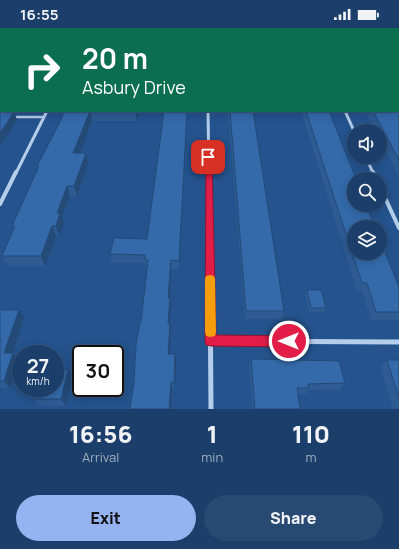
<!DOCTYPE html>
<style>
:root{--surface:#1b3e6a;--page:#284972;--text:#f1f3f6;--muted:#a0aec1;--line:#39577e;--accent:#95b2f1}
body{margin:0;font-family:Manrope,sans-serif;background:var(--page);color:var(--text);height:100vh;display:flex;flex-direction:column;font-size:15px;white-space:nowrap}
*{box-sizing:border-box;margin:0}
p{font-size:13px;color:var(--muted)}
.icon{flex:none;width:22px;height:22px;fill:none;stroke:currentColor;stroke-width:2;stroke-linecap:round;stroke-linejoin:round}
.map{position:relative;height:381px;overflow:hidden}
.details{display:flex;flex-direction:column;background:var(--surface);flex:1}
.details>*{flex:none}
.top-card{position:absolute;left:0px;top:0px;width:399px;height:84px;box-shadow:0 2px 10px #0003,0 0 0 1px var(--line);background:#0b6e4f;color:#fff;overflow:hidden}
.fabs{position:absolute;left:347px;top:96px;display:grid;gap:8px}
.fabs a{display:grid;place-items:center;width:40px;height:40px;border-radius:50%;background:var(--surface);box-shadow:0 2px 10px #0003,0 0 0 1px var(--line);font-size:20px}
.speed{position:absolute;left:12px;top:317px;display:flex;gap:8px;font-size:20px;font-weight:700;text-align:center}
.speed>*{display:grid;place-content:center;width:52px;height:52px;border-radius:50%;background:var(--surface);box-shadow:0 2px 10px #0003,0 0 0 1px var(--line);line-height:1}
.speed small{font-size:10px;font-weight:400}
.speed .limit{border:2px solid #111;border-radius:6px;background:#fff;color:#111}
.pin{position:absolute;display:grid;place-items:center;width:34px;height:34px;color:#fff;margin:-17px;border-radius:8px;box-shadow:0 2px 6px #0006}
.me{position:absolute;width:44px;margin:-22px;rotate:270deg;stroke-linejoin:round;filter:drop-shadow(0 0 3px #0008)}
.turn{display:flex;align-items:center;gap:14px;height:84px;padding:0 16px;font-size:18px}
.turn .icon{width:52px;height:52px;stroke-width:2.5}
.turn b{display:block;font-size:28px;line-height:34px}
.eta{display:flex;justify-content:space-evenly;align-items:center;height:68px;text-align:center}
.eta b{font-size:24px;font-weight:800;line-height:28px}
.button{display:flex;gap:8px;margin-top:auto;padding:8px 16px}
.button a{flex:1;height:46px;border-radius:24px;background:var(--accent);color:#111;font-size:16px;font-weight:800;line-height:46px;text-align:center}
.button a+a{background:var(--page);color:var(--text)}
.status{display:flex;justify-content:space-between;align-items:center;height:28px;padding:0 20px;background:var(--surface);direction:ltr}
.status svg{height:11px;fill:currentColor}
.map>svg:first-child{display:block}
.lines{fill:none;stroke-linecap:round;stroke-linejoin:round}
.lane{stroke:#b3cdeb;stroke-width:2.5}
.street-far2{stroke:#b3cdeb;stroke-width:3}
.street-far1{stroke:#b3cdeb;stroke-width:4}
.street{stroke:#b3cdeb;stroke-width:5}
.secondary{fill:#deeaf9;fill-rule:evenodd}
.wall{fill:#2d5b92}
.shaded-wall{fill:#244a77}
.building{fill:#346aaa;stroke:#244a77}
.route{fill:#e11d48;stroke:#92132f}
.slow{fill:#f59e0b}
</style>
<div class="status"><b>16:55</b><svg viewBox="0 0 49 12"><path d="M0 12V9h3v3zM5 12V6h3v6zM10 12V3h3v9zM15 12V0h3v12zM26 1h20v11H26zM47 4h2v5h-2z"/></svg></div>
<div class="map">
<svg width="399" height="381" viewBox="0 0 399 381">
<rect width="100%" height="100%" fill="#24538d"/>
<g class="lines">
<!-- lane -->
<path class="lane" d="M12 89H44"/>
<!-- street-far2 -->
<path class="street-far2" d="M208 83 209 145
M345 83 354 103
M366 129 373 145
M16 145 47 83"/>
<!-- street-far1 -->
<path class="street-far1" d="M209 144 210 249
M373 144 376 151
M380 159 399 200
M0 176 16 144"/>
<!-- street -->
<path class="street" d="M210 248 211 381
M211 313 399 314"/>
<!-- secondary -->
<path class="secondary" d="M0 40H1V44H0Z
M398 41H399V45H398Z"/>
</g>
<!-- wall -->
<path class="wall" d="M399 61V149L380 112V103H375L365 83H398Z
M0 67H1V83H22L20 86H15L17 92 0 119Z
M64 83H139L137 93H92L79 125 88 135 77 168H70L62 190 64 195 59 208H56L45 238H7L2 228 14 201 12 198 38 140 37 138 61 92Z
M187 83 179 241H171L170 270 171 278 169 295 171 302 169 326 176 333 175 360H172L171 381H130L147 241H146L145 235H112L110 226 147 211Z
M228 83H253L284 283 282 291H245Z
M301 83H329L399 259V292H371L362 263H357Z
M307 262 326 280 324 284H309L305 267Z
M0 282 24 290 13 325 19 332 10 360H0Z
M251 331 345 355 340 362H308L306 366H298L300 381H253L249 338Z
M387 332H399V381H393L380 339Z
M73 349 66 378H39L33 371Z"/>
<!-- shaded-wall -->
<path class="shaded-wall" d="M10 0H21L20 1H9Z
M1 32V41L0 38V33Z
M19 83H22L20 86Z
M90 83 92 93 76 135 73 125Z
M135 83H139L137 93Z
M187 83 179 241V233Z
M14 84 17 92 0 119V105Z
M86 125 88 135 77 168 74 158Z
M67 158 70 168 62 190 64 195 59 208 56 198 57 185Z
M52 198 56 208 45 238 41 228Z
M171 232V241L170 273V270L171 278 169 302 168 295V270Z
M19 282 24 290 13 325 19 332 10 360 4 353V325Z
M170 295 171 302 169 333 168 326Z
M175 326 176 333 175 360 174 354Z
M68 342 73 349 66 378 61 371Z
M171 354 172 360 171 381H169Z"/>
<!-- building -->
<path class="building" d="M0 0H10L9 1H1V7H0Z
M73 0H155V1H72Z
M174 0H266V1H174Z
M357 0H389L390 1H358Z
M1 14V32L0 33V15Z
M398 61H399V132L373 83H398Z
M0 67H1V79H0Z
M64 83H135H90L73 125H86L74 158H67L57 185H60L56 198H52L41 228H2L15 198H12L39 138H37L61 92Z
M164 83H187L179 233 171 232 168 270H170L168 295H170L168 326H175L174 354H171L169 381H130L134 354 136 317 140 294H141L148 232H145V227L110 226 114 210 147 211Z
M230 83H253L284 283H246Z
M306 83H329L356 151H354V177H366L375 199H354V225H380V212L399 259V284H376L367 255H362Z
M0 84H14L0 105Z
M307 262H321L326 280H311Z
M0 282H19L4 325H13L4 353H0Z
M251 331 339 333 345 355 308 356 309 360H297L300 381H255Z
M387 332H399V370Z
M55 342H68L61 371H33L37 360H55Z"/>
<!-- route -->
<path class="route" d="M206 127H208L212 129 216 307 289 308 293 309 295 313 293 317 289 319 211 318 206 317 205 313Z"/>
<!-- slow -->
<path class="slow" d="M210 247 214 248 215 251 216 304 215 308 210 309 206 308 205 304V251L206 248Z"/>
</svg>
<div class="fabs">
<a><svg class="icon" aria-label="sound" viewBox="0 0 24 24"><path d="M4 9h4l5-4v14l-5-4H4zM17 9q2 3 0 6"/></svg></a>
<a><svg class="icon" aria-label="search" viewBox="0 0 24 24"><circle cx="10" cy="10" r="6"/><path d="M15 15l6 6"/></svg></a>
<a><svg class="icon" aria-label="layers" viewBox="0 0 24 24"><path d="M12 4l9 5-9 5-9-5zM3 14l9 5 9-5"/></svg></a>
</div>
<div class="speed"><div>27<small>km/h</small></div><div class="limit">30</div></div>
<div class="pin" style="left:208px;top:129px;background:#d93025"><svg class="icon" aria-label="arrive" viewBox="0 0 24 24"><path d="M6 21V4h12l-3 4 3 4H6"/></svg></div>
<svg class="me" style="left:289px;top:313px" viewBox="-20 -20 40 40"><circle r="17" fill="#e11d48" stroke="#fff" stroke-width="3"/><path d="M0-11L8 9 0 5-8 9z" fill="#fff"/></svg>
<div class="top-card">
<div class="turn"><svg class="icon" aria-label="right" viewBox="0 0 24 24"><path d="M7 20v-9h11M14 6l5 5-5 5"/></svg><div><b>20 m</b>Asbury Drive</div></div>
</div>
</div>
<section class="details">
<div class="eta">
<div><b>16:56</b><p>Arrival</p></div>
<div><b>1</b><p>min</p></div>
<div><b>110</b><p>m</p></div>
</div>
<div class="button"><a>Exit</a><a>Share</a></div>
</section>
